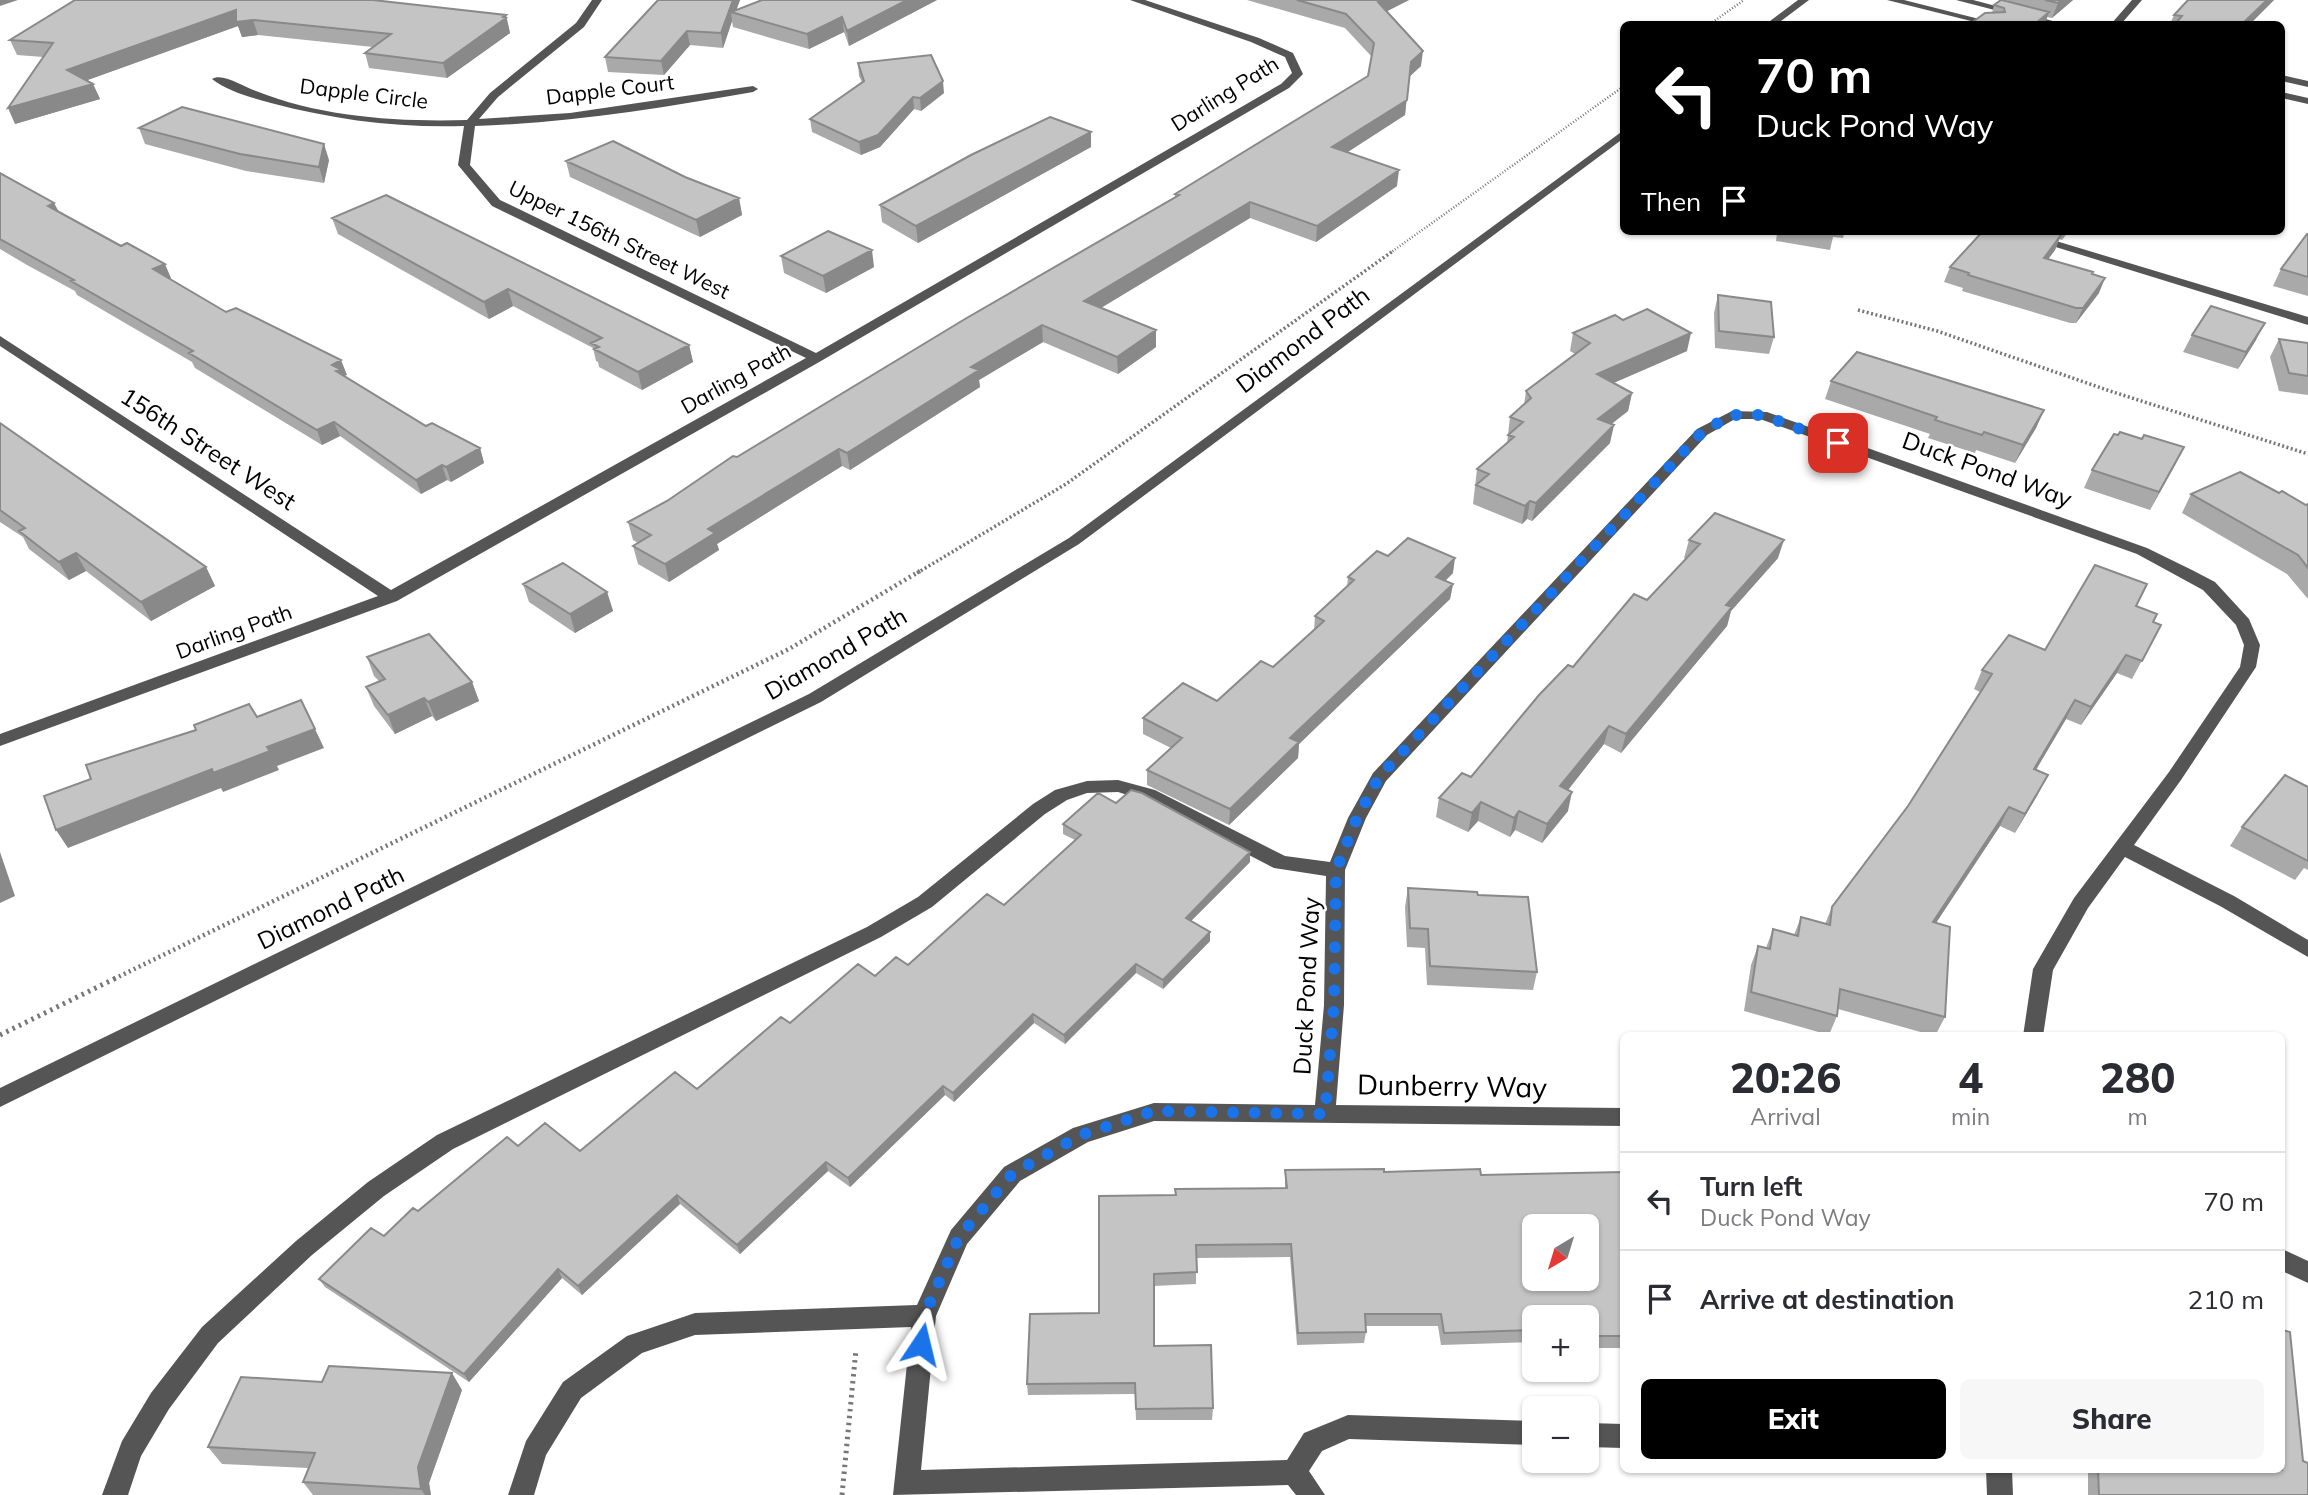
<!DOCTYPE html>
<meta charset="utf-8">
<style>
:root{--surface:#fff;--page:#f7f7f7;--text:#2b2b33;--muted:#7c7c81;--line:#e1e1e2;--accent:#000}
body{margin:0;font-family:Mulish,sans-serif;background:var(--page);color:var(--text);height:100vh;display:flex;flex-direction:column;font-size:26px;white-space:nowrap}
*{box-sizing:border-box;margin:0}
p{font-size:23px;color:var(--muted)}
.icon{flex:none;width:38px;height:38px;fill:none;stroke:currentColor;stroke-width:2;stroke-linecap:round;stroke-linejoin:round}
.map{position:relative;flex:1;overflow:hidden}
.sheet{position:absolute;left:1620px;top:1032px;width:665px;height:441px;display:flex;flex-direction:column;background:var(--surface);border-radius:10px;box-shadow:0 2px 5px #0004}
.sheet>*{flex:none}
.banner{position:absolute;left:1620px;top:21px;width:665px;height:214px;border-radius:10px;box-shadow:0 2px 5px #0004;background:#000;color:#fff;overflow:hidden}
.needle{width:46px;rotate:218deg}
.tools{position:absolute;left:1522px;top:1214px;display:grid;gap:14px}
.tools a{display:grid;place-items:center;width:77px;height:77px;border-radius:10px;background:var(--surface);box-shadow:0 2px 5px #0004;font-size:35px}
.pin{position:absolute;display:grid;place-items:center;width:60px;height:60px;color:#fff;margin:-30px;border-radius:14px;box-shadow:0 4px 10px #0006}
.me{position:absolute;width:77px;margin:-38px;rotate:10deg;stroke-linejoin:round;filter:drop-shadow(0 0 5px #0008)}
.turn{display:flex;align-items:center;gap:24px;height:147px;padding:0 21px;font-size:32px}
.turn .icon{width:91px;height:91px;stroke-width:2.5}
.turn b{display:block;font-size:49px;line-height:60px}
.then{display:flex;align-items:center;height:66px;padding:0 21px;background:#0003;gap:14px;font-size:26px}
.eta{display:flex;justify-content:space-evenly;align-items:center;height:119px;text-align:center}
.eta b{font-size:42px;font-weight:800;line-height:49px}
.cta{display:flex;gap:14px;margin-top:auto;padding:14px 21px}
.cta a{flex:1;height:80px;border-radius:10px;background:var(--accent);color:#fff;font-size:28px;font-weight:800;line-height:80px;text-align:center}
.cta a+a{background:var(--page);color:var(--text)}
ul{padding:0;list-style:none}
li{display:flex;align-items:center;gap:21px;height:98px;padding:0 21px;border-top:2px solid var(--line)}
li div{flex:1}
li b{display:block;font-size:26px}
li em{font-style:normal}
.map>svg:first-child{display:block}
.lines{fill:none;stroke-linecap:round;stroke-linejoin:round}
.path-far3{stroke:#777;stroke-width:2.5;stroke-dasharray:1 2;stroke-linecap:butt}
.path-far2{stroke:#777;stroke-width:3.5;stroke-dasharray:2 2.5;stroke-linecap:butt}
.path-far1{stroke:#777;stroke-width:4.5;stroke-dasharray:2 3.5;stroke-linecap:butt}
.path{stroke:#777;stroke-width:5;stroke-dasharray:2.5 4.5;stroke-linecap:butt}
.minor{fill:#555;fill-rule:evenodd}
.wall{fill:#a9a9a9}
.shaded-wall{fill:#898989}
.building{fill:#c4c4c4;stroke:#898989;stroke-width:2;fill-rule:evenodd}
.route{stroke:#1a73e8;stroke-width:12;stroke-dasharray:0 21.6}
.labels{text-anchor:middle;stroke-width:5;stroke-linejoin:round;paint-order:stroke}
.far-street-label{font-size:21px;fill:#000;stroke:#fff}
.street-label{font-size:24px;fill:#000;stroke:#fff}
.near-street-label{font-size:28px;fill:#000;stroke:#fff}
</style>
<div class="map">
<svg width="2308" height="1495" viewBox="0 0 2308 1495">
<rect width="100%" height="100%" fill="#fff"/>
<g class="lines">
<!-- path-far3 -->
<path class="path-far3" d="M1710 24 1744 0
M1390 253 1624 86"/>
<!-- path-far2 -->
<path class="path-far2" d="M1858 310 1937 331 2110 391 2308 454
M917 573 1066 484 1393 251"/>
<!-- path-far1 -->
<path class="path-far1" d="M114 979 789 649 920 571"/>
<!-- path -->
<path class="path" d="M0 1035 118 977
M842 1495 856 1349"/>
<!-- minor -->
<path class="minor" d="M592 0H602L584 27 498 97 479 119 570 113 753 86 758 89 753 92C661 108 569 123 475 126L470 165 500 200 816 353 1281 84 1292 73 1285 57 1251 42 1130 0H1145L1259 38 1293 53 1303 74 1289 88 821 361 397 601 0 746V734L378 596 0 346V336L391 590 806 358 492 206 458 165 464 126C398 128 335 120 271 103 252 98 227 91 212 79 222 72 244 87 256 91 321 117 397 122 467 120L490 93 576 23Z
M1798 0H1809L1777 24H1766Z
M1887 0H1904L1999 24H1983Z
M1956 0H1973L2064 24H2049Z
M2132 0H2142L2121 24H2111Z
M2282 75 2308 81V87L2282 81Z
M2282 92 2308 98V104L2282 98Z
M1624 130V138L1079 544 821 702 0 1107V1088L809 694 1069 538Z
M2004 231H2023L2308 317V325Z
M1732 411 1767 412 2147 548 2192 570 2215 582 2249 619 2260 645 2256 667 2181 780 2134 845 2234 896 2308 940V957L2220 906 2125 857 2088 908 2053 970 2043 1036H2023L2033 969 2074 898 2169 772 2240 667 2244 645 2236 625 2203 590 2137 554 1760 419H1735L1707 435 1386 781 1366 818 1345 870 1344 1005 1336 1105 1624 1108V1126L1154 1121 1088 1142 1020 1181 967 1244 936 1316 921 1470 1287 1460 1304 1433 1348 1415 1535 1421V1445L1349 1439 1322 1451 1309 1471 1325 1495H1296L1288 1485 893 1495 911 1327 695 1335 642 1353 581 1398 546 1455 534 1495H508L526 1441 563 1382 627 1336 695 1313 917 1305 951 1230 1004 1167 1073 1128 1154 1103 1315 1105 1324 1005 1326 876 1274 868 1143 800 1118 792 1087 793 1067 800 1045 814 932 907 881 937 453 1149 384 1196 312 1255 218 1343 169 1409 141 1456 128 1495H102L122 1441 151 1393 202 1327 296 1241 368 1182 437 1135 867 927 918 897 1033 804 1055 790 1087 781 1118 780 1155 790 1285 856 1330 862 1348 818 1373 773 1697 429Z
M2282 1249 2308 1261V1283L2282 1271Z
M1587 1423 1624 1424V1448L1587 1447Z
M1986 1470H2012L2013 1495H1987Z"/>
</g>
<!-- wall -->
<path class="wall" d="M75 0 506 15 510 33 447 78 369 68 365 53 373 47 258 35 242 37 238 26 87 80 93 84 100 99 15 124 43 57 17 55 10 40Z
M658 0H740L736 10 937 0 849 46 844 32 809 49 733 27 732 21 723 48 690 45 664 75 608 72 605 57Z
M1247 0H1409L1386 11 1421 66 1409 77 1405 115 1347 152 1397 186 1316 242 1250 218 1101 308 1156 347 1118 374 1043 342 979 380 980 387 850 470 842 466 717 544 719 550 669 582 638 564 633 546 638 543 633 540 628 522 667 501 737 457 1175 197V194L1368 76 1372 57 1345 28Z
M2008 0H2073L2052 18 2047 17 2045 24H1970L1992 13 1994 5 2007 1Z
M2188 0H2274L2250 24H2170L2174 15Z
M858 63 944 93 921 111 914 109 880 147 861 155 812 132 810 119 862 82 859 76Z
M139 128 329 160 324 183 246 171 145 144Z
M1091 132V147L918 243 882 222 880 205Z
M566 161 685 177 739 198 742 215 700 237 570 177Z
M0 173 54 203 59 212 171 278H169L226 312 347 375 344 376 426 426 480 448 484 463 451 482 447 480 421 494 340 436 322 445 195 368 192 362 77 295 75 291 27 265 0 249Z
M332 218 689 345 693 362 642 390 599 367 598 362 596 361 593 348 513 306 489 319 338 234Z
M1764 231H1845L1843 238 1833 237 1830 250 1776 241 1777 233Z
M1983 231H2069L2062 240 2059 239 2055 250 2048 259 2092 274 2099 293 2076 323H2070L1962 291 1963 288 1944 282 1950 267Z
M2308 234V296L2273 286 2281 269Z
M781 256 874 267 826 293 784 273Z
M1718 295 1774 337 1769 354 1715 348 1714 313Z
M1573 333 1687 351 1613 383 1632 393 1628 411 1611 424 1610 443 1532 521 1527 519 1522 524 1473 504 1477 469 1507 443 1510 417 1524 405 1526 391 1575 354 1570 351Z
M2192 335 2256 340 2238 369 2183 352Z
M2279 339 2308 343V395L2279 391 2270 357Z
M1831 381 2044 410 2036 428 2015 463 1976 450 1975 453 1928 438 1930 434 1825 399Z
M0 423 206 567 215 586 151 621 86 571 69 580 29 549 23 537 0 522Z
M2118 435 2184 447 2150 510 2084 488 2092 470Z
M2279 493 2306 505 2308 504V599L2287 574 2182 513 2191 494Z
M1689 540 1778 558 1731 611 1727 626 1621 753 1604 744 1568 790V811L1542 843 1515 830 1510 837 1478 821 1468 832 1436 817 1439 798 1471 777 1573 667 1647 600 1686 559 1684 558Z
M1388 556 1453 573 1445 581 1453 584 1450 599 1299 744 1298 758 1229 825 1147 785V770L1171 748 1143 734V718L1217 701 1273 667 1314 630 1315 616 1347 587 1348 577Z
M523 584 607 592 613 611 575 633 529 602Z
M2136 606 2153 622 2161 625 2132 679 2117 673 2081 725 2066 719 2036 770 2038 794 2015 833 2000 826 1936 923 1945 1017 1935 1036 1838 1009 1837 1016 1829 1035 1744 1011 1751 965 1758 946 1766 948 1773 929 1794 935 1801 917 1825 924 1832 907 1908 806 1980 692 1974 689 1982 670 2045 650Z
M367 657 472 682 479 701 436 721 432 716 395 734 374 706 366 687 379 681 374 676Z
M2308 787V870L2304 868 2295 880 2230 846 2242 827Z
M1116 803 1250 852V862L1191 921 1210 941 1163 989 1136 973 1065 1044 1034 1023 954 1102 945 1095 850 1187 828 1171 740 1254 680 1204 582 1295 562 1278 469 1382 325 1287 319 1279 384 1236 418 1211 518 1146 580 1151 697 1089 790 1023 875 976 908 965 1004 905 1075 840 1063 834V824Z
M1408 888 1478 895 1537 972 1533 990 1427 985 1425 948 1407 947 1405 907Z
M1285 1170 1384 1172 1481 1175 1624 1172V1348H1587V1318H1535V1342L1441 1345 1438 1326H1366V1332L1364 1343 1297 1345 1290 1257 1196 1258V1284L1154 1286V1346L1213 1408 1212 1420H1136L1135 1394 1028 1395 1027 1384 1099 1313 1175 1195 1285 1188Z
M462 1390 429 1483 431 1495H313L303 1482 308 1468 222 1464 208 1447Z
M2303 1461 2308 1495H2088V1470H2282Z"/>
<!-- shaded-wall -->
<path class="shaded-wall" d="M0 0H18L0 6Z
M733 0H740L735 14 731 12 732 21 723 48 721 33Z
M907 0H937L849 46 847 31Z
M1382 0H1409L1376 17 1378 2Z
M2061 0H2073L2052 18 2058 3Z
M2267 0H2274L2250 24H2242Z
M236 10 253 20 258 35 242 37 238 26 74 85 67 70Z
M2049 12 2045 24H2035Z
M506 15 510 33 447 78 443 63Z
M842 17 844 32 809 49 807 34Z
M687 31 690 45 664 75 661 61Z
M1423 51 1421 66 1409 77 1405 115 1331 163 1332 147 1411 62Z
M943 81 944 93 921 111 920 98Z
M93 84 100 99 15 124 8 108Z
M913 97 914 109 880 147 861 155 859 142Z
M1091 132V147L918 243 916 226Z
M324 144 329 160 324 183 319 167Z
M1399 170 1397 186 1316 242 1317 226Z
M739 198 742 215 700 237 696 220Z
M1250 202V218L1084 318V301Z
M54 203 61 217 48 206Z
M2061 235 2055 250 2038 273 2044 258Z
M872 250 874 267 826 293 823 276Z
M165 264 171 278 159 282 153 269Z
M2105 278 2099 293 2076 323 2083 308Z
M508 289 513 306 489 319 484 302Z
M2265 323 2256 340 2238 369 2246 352Z
M1042 325 1043 342 979 380 980 387 850 470 847 453 971 367Z
M1156 330V347L1118 374 1117 357Z
M1691 333 1687 351 1593 392 1597 374Z
M689 345 693 362 642 390 638 372Z
M341 360 347 375 343 376 341 385 332 365Z
M1632 393 1628 411 1595 437 1598 419Z
M2044 410 2036 428 2015 463 2023 445Z
M334 422 340 436 322 445 317 430Z
M1614 425 1610 443 1532 521 1536 503Z
M2184 447 2175 465 2150 510 2159 492Z
M480 448 484 463 451 482 446 467Z
M839 449 842 466 717 544 719 550 669 582 665 564 708 529Z
M442 465 447 480 421 494 416 480Z
M1530 501 1527 519 1522 524 1525 506Z
M1784 540 1778 558 1731 611 1727 626 1621 753 1626 734 1726 605Z
M76 553 86 571 69 580 59 562Z
M1455 558 1453 573 1434 592 1436 577Z
M206 567 215 586 151 621 141 602Z
M1453 584 1450 599 1299 744 1298 758 1229 825 1230 809 1290 738Z
M607 592 613 611 575 633 570 614Z
M2126 655 2117 673 2081 725 2091 707Z
M472 682 479 701 436 721 428 702Z
M424 698 432 716 395 734 388 715Z
M2075 700 2066 719 2025 788 2034 769Z
M1609 726 1604 744 1556 805 1560 786Z
M315 729 324 748 277 766 279 770 223 792 221 788 68 848 56 830Z
M2048 775 2038 794 2015 833 2025 814Z
M1572 792 1568 811 1542 843 1547 824Z
M1481 802 1478 821 1468 832 1472 813Z
M2009 807 2000 826 1924 941 1933 922Z
M1519 811 1515 830 1510 837 1514 818Z
M0 852 15 896 0 903Z
M1250 852V862L1185 927 1186 918Z
M1210 932V941L1163 989V980Z
M1136 964V973L1065 1044 1064 1035Z
M1033 1014 1034 1023 954 1102 953 1093Z
M943 1086 945 1095 850 1187 848 1178Z
M826 1162 828 1171 740 1254 737 1245Z
M677 1195 680 1204 582 1295 578 1286Z
M558 1269 562 1278 469 1382 464 1374Z
M452 1373 462 1390 429 1483 431 1495H425L421 1489 418 1467Z"/>
<!-- building -->
<path class="building" d="M75 0H373L506 15 503 17 506 18 443 63 365 53 391 34 253 20 236 22V10L67 70 93 84 8 108 53 43 10 40Z
M658 0H733L721 33 687 31 661 61 605 57Z
M762 0H907L847 31 842 17 807 34 731 12Z
M1297 0H1382L1378 2 1423 51 1411 62 1407 100 1332 147 1399 170 1317 226 1250 202 1084 301 1156 330 1117 357 1042 325 971 367 979 370 847 453 839 449 708 529 715 533 665 564 633 546 651 535 628 522 667 501 733 456 737 457 965 319 1179 195 1175 194 1368 76 1374 43 1346 14Z
M2001 0H2002L2049 12 2035 24H1970L1985 13 2005 12 2004 8 1994 5Z
M2045 0H2061L2058 3Z
M2188 0H2267L2242 24H2175L2182 16 2174 15Z
M931 55 943 81 920 98 913 97 878 135 859 142 810 119 864 81 858 63Z
M182 107 324 144 319 167 240 154 139 128Z
M1050 117 1091 132 916 226 880 205 971 155Z
M613 141 685 177 739 198 696 220 566 161Z
M0 173 54 203 48 206 121 246 127 243 165 264 153 269 226 312 236 308 341 360 332 365 340 369 336 371 426 426 432 423 480 448 446 467 442 465 416 480 334 422 317 430 189 353 193 351 71 281 74 280 0 239Z
M386 195 689 345 638 372 594 349 599 347 591 343 602 338 508 289 484 302 332 218Z
M828 231 872 250 823 276 781 256Z
M1814 231H1835L1834 234Z
M1983 231H2049L2061 235 2044 258 2093 272 2092 274 2105 278 2083 308H2076L1968 275 1969 273 1950 267Z
M2307 234H2308V277L2281 269Z
M1718 295 1771 302 1774 337 1719 331Z
M2211 306 2265 323 2246 352 2192 335Z
M1647 309 1691 333 1597 374 1632 393 1598 419 1614 425 1536 503 1530 501 1525 506 1476 485 1489 474 1477 469 1514 437 1508 435 1523 422 1510 417 1531 398 1526 391 1590 343 1573 333 1615 315 1623 320Z
M2279 339 2308 343V376L2289 373Z
M1857 352 2044 410 2023 445 1984 432 1982 435 1935 420 1937 417 1831 381Z
M0 423 206 567 141 602 76 553 59 562 19 531 25 528 0 510Z
M2120 432 2142 439 2144 435 2184 447 2159 492 2092 470 2114 434 2118 435Z
M2240 472 2279 493 2282 491 2306 505 2308 504V568L2298 555 2191 494Z
M1715 513 1784 540 1726 605 1732 607 1626 734 1609 726 1560 786 1572 792 1547 824 1519 811 1514 818 1481 802 1472 813 1439 798 1462 773 1471 777 1539 695 1568 665 1573 667 1634 594 1647 600 1700 544 1689 540Z
M1408 538 1455 558 1436 577 1453 584 1290 738 1299 742 1230 809 1147 770 1182 738 1143 718 1183 683 1217 701 1261 661 1273 667 1324 621 1315 616 1354 580 1348 577 1377 551 1388 556Z
M563 563 607 592 570 614 523 584Z
M2095 565 2147 584 2136 606 2157 614 2153 622 2161 625 2142 661 2126 655 2091 707 2075 700 2034 769 2048 775 2025 814 2009 807 1933 922 1950 927 1945 1017 1840 989 1837 1016 1751 992 1758 946 1770 949 1773 929 1798 936 1801 917 1830 925 1832 907 1908 806 1992 674 1982 670 2009 635 2045 650Z
M429 634 472 682 428 702 424 698 388 715 366 687 385 679 367 657Z
M301 700 315 729 267 747 270 751 213 773 212 769 56 830 44 796 91 779 86 765 196 730 194 725 249 704 257 717Z
M2285 775 2308 787V861L2242 827Z
M1131 790 1142 793 1250 852 1186 918 1210 932 1163 980 1136 964 1064 1035 1033 1014 953 1093 943 1086 848 1178 826 1162 737 1245 677 1195 578 1286 558 1269 464 1374 319 1279 371 1228 384 1236 413 1208 418 1211 507 1137 518 1146 545 1123 580 1151 675 1072 697 1089 781 1017 790 1023 858 964 875 976 896 957 908 965 987 894 1004 905 1081 835 1063 824 1098 793 1116 803Z
M1408 888 1477 892 1478 895 1528 897 1537 972 1430 966 1428 929 1410 928Z
M1384 1169V1172L1480 1169 1481 1175 1624 1172V1336H1587V1318H1535V1330L1444 1333 1441 1314H1365L1366 1332 1298 1333 1291 1244 1196 1245 1197 1272 1154 1274V1346L1211 1345 1213 1408 1136 1409 1135 1383 1027 1384 1030 1314 1099 1313V1196L1176 1195 1175 1189 1287 1188 1285 1170ZM1535 1227H1587V1279H1535Z
M2282 1330 2290 1332 2303 1461 2308 1463V1495H2099L2098 1470H2282Z
M329 1366 452 1373 418 1467 421 1489 303 1482 315 1453 208 1447 241 1377 322 1382Z"/>
<g class="lines">
<!-- route -->
<path class="route" d="M921 1344 924 1316 959 1237 1012 1174 1081 1135 1154 1111 1325 1114 1334 1005 1336 870 1357 818 1379 777 1702 432 1732 415H1762L1838 443"/>
</g>
<g class="labels">
<!-- far-street labels -->
<g class="far-street-label">
<text transform="translate(610 90) rotate(-7)" y="7">Dapple Court</text>
<text transform="translate(364 94) rotate(7)" y="7">Dapple Circle</text>
<text transform="translate(1225 94) rotate(-32)" y="7">Darling Path</text>
<text transform="translate(619 240) rotate(26)" y="7">Upper 156th Street West</text>
<text transform="translate(736 379) rotate(-29)" y="7">Darling Path</text>
<text transform="translate(234 632) rotate(-20)" y="7">Darling Path</text>
</g>
<!-- street labels -->
<g class="street-label">
<text transform="translate(1303 340) rotate(-37)" y="8">Diamond Path</text>
<text transform="translate(208 449) rotate(33)" y="8">156th Street West</text>
<text transform="translate(1987 470) rotate(20)" y="8">Duck Pond Way</text>
<text transform="translate(836 654) rotate(-30)" y="8">Diamond Path</text>
<text transform="translate(331 908) rotate(-26)" y="8">Diamond Path</text>
<text transform="translate(1307 986) rotate(-87)" y="8">Duck Pond Way</text>
</g>
<!-- near-street labels -->
<g class="near-street-label">
<text transform="translate(1452 1086) rotate(1)" y="10">Dunberry Way</text>
</g>
</g>
</svg>
<div class="tools">
<a><svg class="needle" viewBox="-14 -14 28 28"><path d="M0-13l5 13h-10z" fill="#e53935"/><path d="M0 13l5-13h-10z" fill="#7c7c81"/></svg></a>
<a>+</a>
<a>−</a>
</div>
<div class="pin" style="left:1838px;top:443px;background:#d93025"><svg class="icon" aria-label="arrive" viewBox="0 0 24 24"><path d="M6 21V4h12l-3 4 3 4H6"/></svg></div>
<svg class="me" style="left:921px;top:1344px" viewBox="-20 -20 40 40"><path d="M0-17L14 15 0 8-14 15z" fill="#1a73e8" stroke="#fff" stroke-width="4"/></svg>
<div class="banner">
<div class="turn"><svg class="icon" aria-label="left" viewBox="0 0 24 24"><path d="M17 20v-9H6M10 6l-5 5 5 5"/></svg><div><b>70 m</b>Duck Pond Way</div></div>
<div class="then">Then<svg class="icon" aria-label="arrive" viewBox="0 0 24 24"><path d="M6 21V4h12l-3 4 3 4H6"/></svg></div>
</div>
<section class="sheet">
<div class="eta">
<div><b>20:26</b><p>Arrival</p></div>
<div><b>4</b><p>min</p></div>
<div><b>280</b><p>m</p></div>
</div>
<ul>
<li><svg class="icon" aria-label="left" viewBox="0 0 24 24"><path d="M17 20v-9H6M10 6l-5 5 5 5"/></svg><div><b>Turn left</b><p>Duck Pond Way</p></div><em>70 m</em></li>
<li><svg class="icon" aria-label="arrive" viewBox="0 0 24 24"><path d="M6 21V4h12l-3 4 3 4H6"/></svg><div><b>Arrive at destination</b></div><em>210 m</em></li>
</ul>
<div class="cta"><a>Exit</a><a>Share</a></div>
</section>
</div>
